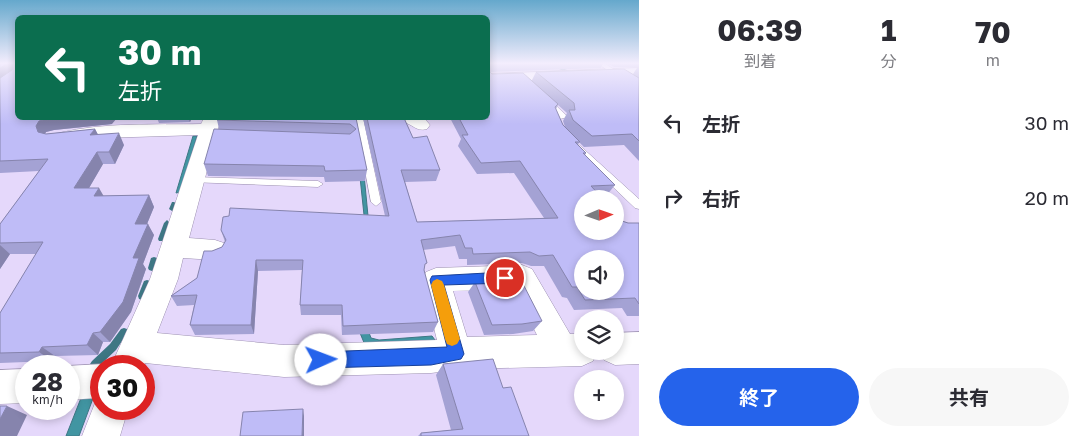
<!DOCTYPE html>
<html lang="ja">
<meta charset="utf-8">
<style>
:root{--surface:#fff;--page:#f7f7f7;--text:#2b2b33;--muted:#7c7c81;--accent:#2563eb}
body{margin:0;font-family:"Golos Text","Noto Sans JP",sans-serif;background:var(--page);color:var(--text);height:100vh;display:flex;flex-direction:column;font-size:19px;white-space:nowrap}
*{box-sizing:border-box;margin:0}
p{font-size:16px;color:var(--muted)}
.icon{flex:none;width:28px;height:28px;fill:none;stroke:currentColor;stroke-width:2;stroke-linecap:round;stroke-linejoin:round}
.map{position:relative;flex:1;overflow:hidden}
.panel{display:flex;flex-direction:column;background:var(--surface);width:450px}
.panel>*{flex:none}
.banner{position:absolute;left:15px;top:15px;width:475px;height:105px;border-radius:8px;box-shadow:0 2px 8px #0003;background:#0b6e4f;color:#fff;overflow:hidden}
.needle{width:32px;rotate:88deg}
.fabs{position:absolute;left:574px;top:190px;display:grid;gap:10px}
.fabs a{display:grid;place-items:center;width:50px;height:50px;border-radius:50%;background:var(--surface);box-shadow:0 2px 8px #0003;font-size:25px}
.speed{position:absolute;left:15px;top:355px;display:flex;gap:10px;font-size:25px;font-weight:700;text-align:center}
.speed>*{display:grid;place-content:center;width:65px;height:65px;border-radius:50%;background:var(--surface);box-shadow:0 2px 8px #0003;line-height:1}
.speed small{font-size:12px;font-weight:400}
.speed .limit{border:8px solid #d22;background:#fff;color:#111}
.pin{position:absolute;display:grid;place-items:center;width:42px;height:42px;color:#fff;margin:-21px;border:2px solid #fff;border-radius:50%;box-shadow:0 1px 5px #0007}
.me{position:absolute;width:55px;margin:-28px;rotate:88deg;stroke-linejoin:round;filter:drop-shadow(0 0 4px #0008)}
.turn{display:flex;align-items:center;gap:18px;height:105px;padding:0 20px;font-size:22px}
.turn .icon{width:65px;height:65px;stroke-width:2.5}
.turn b{display:block;font-size:35px;line-height:42px}
.eta{display:flex;justify-content:space-evenly;align-items:center;height:85px;text-align:center}
.eta b{font-size:30px;font-weight:700;line-height:35px}
.cta{display:flex;gap:10px;margin-top:auto;padding:10px 20px}
.cta a{flex:1;height:58px;border-radius:30px;background:var(--accent);color:#fff;font-size:20px;font-weight:700;line-height:58px;text-align:center}
.cta a+a{background:var(--page);color:var(--text)}
ul{padding:0;list-style:none}
li{display:flex;align-items:center;gap:15px;height:75px;padding:0 20px}
li div{flex:1}
li b{display:block;font-size:19px}
li em{font-style:normal}
main{display:flex;flex:1;min-height:0}
.map>svg:first-child{display:block}
.water{fill:#4195a2;stroke:#3e7784}
.lines{fill:none;stroke-linecap:round;stroke-linejoin:round}
.stream{fill:#3e7784;fill-rule:evenodd}
.service-casing{stroke:#9d91b1;stroke-width:1}
.minor-casing{stroke:#9d91b1;stroke-width:1}
.service{fill:#fff;fill-rule:evenodd}
.minor{fill:#fff;fill-rule:evenodd}
.wall{fill:#a4a2d4;fill-rule:evenodd}
.shaded-wall{fill:#8684ad}
.building{fill:#bfbcf7;stroke:#8684ad;fill-rule:evenodd}
.route{fill:#2563eb;stroke:#184099}
.slow{fill:#f59e0b}
</style>
<main>
<div class="map">
<svg width="639" height="436" viewBox="0 0 639 436">
<rect width="100%" height="100%" fill="#e5d8fb"/>
<!-- water -->
<path class="water" d="M193 136H197L181 192 176 193Z
M363 164 368 216V330L371 338 379 340 432 336 435 340 434 345H365L360 333 364 215 360 177Z
M83 393H95L79 436H66Z"/>
<g class="lines">
<!-- stream -->
<path class="stream" d="M549 63C557 63 562 69 570 71 572 71 575 70 578 71 567 75 559 69 549 63Z
M172 202H174L177 204 174 211H172L169 209Z
M167 220 170 223 166 239 165 241H159L158 239 164 223Z
M154 257 157 258 158 260 155 270 152 271 149 270 148 268 151 258Z
M147 280 150 281 151 283 145 299 142 300 139 299 138 296 144 281Z
M124 328 127 329 128 332 116 350 98 367 95 369 92 367 90 364 92 361 110 344 121 329Z"/>
<!-- service casing -->
<g class="service-casing">
<path id="service" d="M597 63H604L639 86V91Z
M543 99H549L568 117 560 119 563 128 562 130H556L551 117 556 115 543 103Z
M355 118H363L381 202 376 206 371 202Z
M574 142 577 143 639 199V209L635 208 571 147V143Z
M194 177 318 181 323 184 318 187 190 182 189 180Z"/>
</g>
<!-- minor casing -->
<g class="minor-casing">
<path id="minor" d="M639 68V76L488 82V74Z
M204 118H221L189 238 215 240 224 243 228 250 224 257 215 260 183 258 178 279 157 333 284 345 437 340 422 280 426 272 436 268 522 265 532 269 570 334H582V351H597L593 361 582 366 464 369 431 373 284 377 145 363 143 366H111L150 279 198 135 101 138 66 143 59 141 57 137 59 133C105 122 155 125 201 124ZM514 289 537 335 467 337 453 291Z
M400 118H424L430 125 427 129C416 132 413 124 403 122Z
M639 332V364L615 365 604 360 600 351H615V333Z
M101 364 106 366H101V409H128L120 436H82L97 398 69 400 68 366Z
M26 369V403L0 404V370Z"/>
</g>
<!-- service -->
<use href="#service" class="service"/>
<!-- minor -->
<use href="#minor" class="minor"/>
</g>
<!-- wall -->
<path class="wall" d="M0 63H18L112 124 54 130 46 132 45 134 95 129 98 135 124 145 115 164H103L89 188 103 196 149 195 154 207 147 224 154 235 143 264 146 269 131 312 110 342H103L98 355 55 356 52 361 0 363V313L36 254H10L0 269V224L39 171 0 173Z
M488 63H603L601 68 490 72 492 74 532 80 536 72 633 74 637 68H639V161L624 145 584 147 579 142 578 145 586 153 585 155 615 185 606 196 601 197 622 221 628 223H639V316H627L622 308 574 310 567 298 562 297 544 266H531L522 263 467 265V259H459L455 246 423 250 424 270 438 322 433 332 342 335 341 315H301L300 305 302 270 258 271 254 334 195 335 190 325 194 305 177 306 171 296 197 278 212 251 222 247 225 242 221 230 385 216 363 118H404L413 138 440 170 436 181 405 182 417 222 544 218 514 173 477 174 458 146 461 139 450 118H488ZM558 105 567 113 563 121 565 127 563 125 556 109Z
M607 63H639V67H614Z
M157 118H192L190 122 159 123Z
M356 118 367 170 365 181 325 182 324 177 208 176 204 164 219 129 217 120Z
M475 282 542 321 533 331 513 334 484 335 468 292Z
M443 364 503 388 529 436H418L421 433 451 430 436 375Z"/>
<!-- shaded-wall -->
<path class="shaded-wall" d="M8 63H11L17 71 0 84V68Z
M61 118H117L112 124 54 130 46 132 43 137 38 132 36 126 39 121 47 119Z
M188 118H192L190 122Z
M95 129 101 140 90 135Z
M119 133 124 145 115 164 109 152Z
M97 152 103 164 82 200 74 188Z
M99 188 106 200 94 196Z
M149 195 154 207 142 236 135 224Z
M148 224 154 235 143 264 146 269 131 312 110 342 100 332Z
M0 245 10 254 0 269Z
M256 260 258 271 254 334 251 325Z
M93 333 103 342 98 355 87 345Z
M42 347 55 356 52 361 39 352Z
M7 406 27 415 17 436H0V419Z
M303 409 304 416V436H302Z"/>
<!-- building -->
<path class="building" d="M0 63H8L0 68Z
M13 63H18V118H61L47 119 39 121 36 126 38 132 46 134 95 129 90 135 119 133 109 152H97L74 188H99L94 196 149 195 135 224H148L133 258H139L123 302 100 332 93 333 87 345 42 347 39 352 0 353V313L43 242 0 243V224L48 159 0 161V78L12 70Z
M488 63H491L490 72 492 74 523 73 558 104 555 107 563 125 580 142H575L586 153H583L615 185 591 186 603 199H582V231H615V212L622 221 628 223H639V304L635 298 585 300 577 287H572L553 255 539 256 530 252 473 254 472 248H465L460 235 421 240 427 263 425 264 424 270 438 322 343 326 342 305H300L303 260H256L251 325H190L197 295 171 296 197 278 204 251H212L222 247 226 240 221 230 223 217 229 216 230 208 389 216 367 118H404L413 138 427 136 440 170H401L417 222 558 218 520 161 481 163 462 135H468L459 118H488ZM582 259H615V291H582Z
M624 69 639 78V141L632 134 592 136 573 120 569 110H575L574 103 536 72Z
M218 118H356L367 170 325 171 324 166 204 164 214 129 350 134 356 129 350 124 217 120Z
M521 280 542 321 522 324 492 325 475 282Z
M493 359 503 388 511 387 529 436H421V433L463 429 443 364Z
M0 406H7L0 419Z
M303 409 302 436H240L243 412Z"/>
<!-- sky -->
<linearGradient id="sky" x2="0" y2="1"><stop stop-color="#65a8cc"/><stop offset="0.51" stop-color="#f3edfd"/><stop offset="1" stop-color="#f3edfd" stop-opacity="0"/></linearGradient>
<rect width="639" height="124" fill="url(#sky)"/>
<!-- route -->
<path class="route" d="M505 272 510 274 512 278 510 282 505 283 444 285 464 354 461 359 431 365 321 368 315 366 313 360 315 355 321 352 447 347 430 280 432 276Z"/>
<!-- slow -->
<path class="slow" d="M437 279 442 281 444 285 460 339 457 344 452 346 447 344 445 339 431 285 433 281Z"/>
</svg>
<div class="fabs">
<a><svg class="needle" viewBox="-14 -14 28 28"><path d="M0-13l5 13h-10z" fill="#e53935"/><path d="M0 13l5-13h-10z" fill="#7c7c81"/></svg></a>
<a><svg class="icon" aria-label="sound" viewBox="0 0 24 24"><path d="M4 9h4l5-4v14l-5-4H4zM17 9q2 3 0 6"/></svg></a>
<a><svg class="icon" aria-label="layers" viewBox="0 0 24 24"><path d="M12 4l9 5-9 5-9-5zM3 14l9 5 9-5"/></svg></a>
<a>+</a>
</div>
<div class="speed"><div>28<small>km/h</small></div><div class="limit">30</div></div>
<div class="pin" style="left:505px;top:278px;background:#d93025"><svg class="icon" aria-label="arrive" viewBox="0 0 24 24"><path d="M6 21V4h12l-3 4 3 4H6"/></svg></div>
<svg class="me" style="left:321px;top:360px" viewBox="-20 -20 40 40"><circle r="19" fill="#fff"/><path d="M0-13L10 11 0 6-10 11z" fill="#2563eb"/></svg>
<div class="banner">
<div class="turn"><svg class="icon" aria-label="left" viewBox="0 0 24 24"><path d="M17 20v-9H6M10 6l-5 5 5 5"/></svg><div><b>30 m</b>左折</div></div>
</div>
</div>
<section class="panel">
<div class="eta">
<div><b>06:39</b><p>到着</p></div>
<div><b>1</b><p>分</p></div>
<div><b>70</b><p>m</p></div>
</div>
<ul>
<li><svg class="icon" aria-label="left" viewBox="0 0 24 24"><path d="M17 20v-9H6M10 6l-5 5 5 5"/></svg><div><b>左折</b></div><em>30 m</em></li>
<li><svg class="icon" aria-label="right" viewBox="0 0 24 24"><path d="M7 20v-9h11M14 6l5 5-5 5"/></svg><div><b>右折</b></div><em>20 m</em></li>
</ul>
<div class="cta"><a>終了</a><a>共有</a></div>
</section>
</main>
